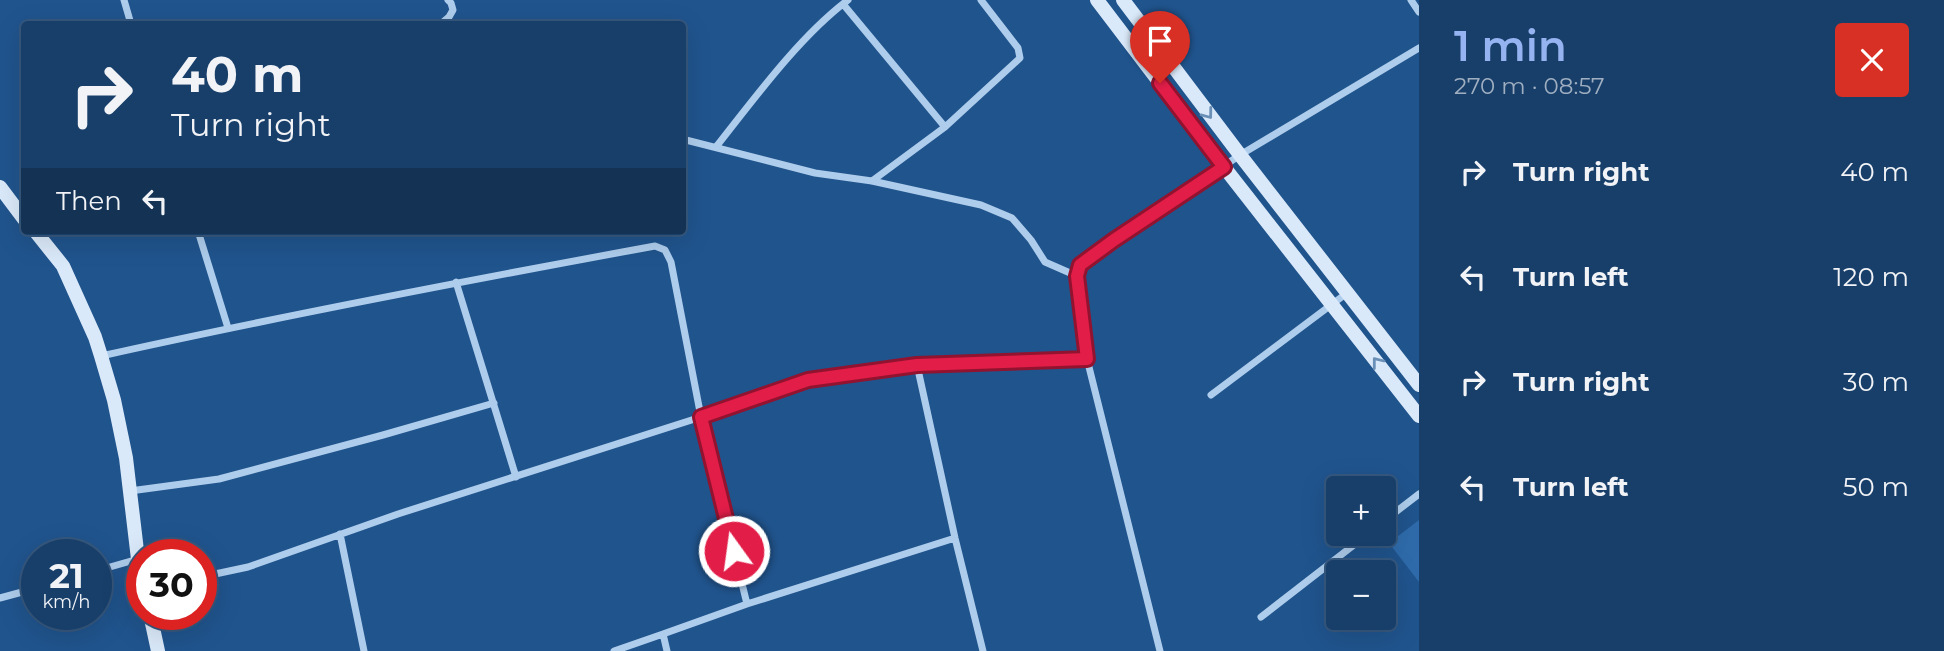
<!DOCTYPE html>
<meta charset="utf-8">
<style>
:root{--surface:#183f6a;--page:#214670;--text:#f1f3f6;--muted:#9fafc1;--line:#36587e;--accent:#95b2f1}
body{margin:0;font-family:Montserrat,sans-serif;background:var(--page);color:var(--text);height:100vh;display:flex;flex-direction:column;font-size:26px;white-space:nowrap}
*{box-sizing:border-box;margin:0}
p{font-size:23px;color:var(--muted)}
.icon{flex:none;width:38px;height:38px;fill:none;stroke:currentColor;stroke-width:2;stroke-linecap:round;stroke-linejoin:round}
.map{position:relative;flex:1;overflow:hidden}
.drawer{display:flex;flex-direction:column;background:var(--surface);width:525px}
.drawer>*{flex:none}
.hud{position:absolute;left:21px;top:21px;width:665px;height:214px;border-radius:7px;box-shadow:0 7px 28px #0002,0 0 0 2px var(--line);background:#183f6a;color:var(--text);overflow:hidden}
.buttons{position:absolute;left:1326px;top:476px;display:grid;gap:14px}
.buttons a{display:grid;place-items:center;width:70px;height:70px;border-radius:7px;background:var(--surface);box-shadow:0 7px 28px #0002,0 0 0 2px var(--line);font-size:35px}
.speed{position:absolute;left:21px;top:539px;display:flex;gap:14px;font-size:35px;font-weight:700;text-align:center}
.speed>*{display:grid;place-content:center;width:91px;height:91px;border-radius:50%;background:var(--surface);box-shadow:0 7px 28px #0002,0 0 0 2px var(--line);line-height:1}
.speed small{font-size:18px;font-weight:400}
.speed .limit{border:10px solid #d22;background:#fff;color:#111}
.pin{position:absolute;display:grid;place-items:center;width:60px;height:60px;color:#fff;margin:-72px -30px;border-radius:50% 50% 50% 0;rotate:-45deg;box-shadow:0 0 7px #0007}
.pin .icon{rotate:45deg}
.me{position:absolute;width:77px;margin:-38px;rotate:346deg;stroke-linejoin:round;filter:drop-shadow(0 0 5px #0008)}
.turn{display:flex;align-items:center;gap:24px;height:147px;padding:0 35px;font-size:32px}
.turn .icon{width:91px;height:91px;stroke-width:2.5}
.turn b{display:block;font-size:49px;line-height:60px}
.then{display:flex;align-items:center;height:66px;padding:0 35px;background:#0003;gap:14px;font-size:26px}
.round{display:grid;place-items:center;flex:none;width:74px;height:74px;border-radius:7px;background:var(--page)}
.summary{display:flex;align-items:center;justify-content:space-between;height:119px;padding:0 35px}
h1{font-size:42px;font-weight:600;line-height:52px;color:var(--accent)}
ul{padding:0;list-style:none}
li{display:flex;align-items:center;gap:21px;height:105px;padding:0 35px}
li div{flex:1}
li b{display:block;font-size:26px}
li em{font-style:normal}
main{display:flex;flex:1;min-height:0}
.map>svg:first-child{display:block}
.building{fill:#2f6bab}
.lines{fill:none;stroke-linecap:round;stroke-linejoin:round}
.street{stroke:#aecdec;stroke-width:7}
.secondary{stroke:#dae9f9;stroke-width:14}
.oneway{stroke:#6a90b8}
.route-casing{stroke:#92132f;stroke-width:18}
.route{stroke:#e11d48;stroke-width:12}
</style>
<main>
<div class="map">
<svg width="1419" height="651" viewBox="0 0 1419 651">
<rect width="100%" height="100%" fill="#20548d"/>
<!-- building -->
<path class="building" d="M1419 520V582L1389 543Z"/>
<g class="lines">
<!-- street -->
<path class="street" d="M124 0 131 24
M1411 0 1419 12
M843 4 945 127
M441 24 449 17 453 10 451 3 448 0
M682 139 815 173 872 181 981 205 1012 218 1031 240 1045 262 1077 276
M716 147C754 99 799 37 848 0
M872 181 945 127 1020 58 1018 48 981 0
M198 231 228 328
M456 282 516 477
M101 356C285 315 470 280 655 246L665 250 671 262 701 417 398 514 248 567 201 577
M917 365 955 538 983 651
M1211 395 1347 293
M130 491 219 479 383 435 494 403
M1384 521 1419 494
M340 534 364 651
M96 571 138 559
M0 598 37 588
M747 604 955 538
M1261 617 1368 534
M614 651 663 634
M667 651 663 634 747 604 701 417 808 380 917 365 1087 359
M1160 651 1087 359 1077 276 1080 265 1114 240 1240 155 1419 48"/>
<!-- secondary -->
<path class="secondary" d="M1097 0 1224 167 1419 416
M1123 0 1240 155 1419 385
M0 187 24 219
M35 231 63 266 95 337 101 356 114 400 126 458 138 559 142 577
M150 614 158 651"/>
</g>
<!-- one-way arrows -->
<defs><path id="oneway-chevron" d="M-2-3.5L2.5 0L-2 3.5" fill="none" stroke-width="1.6" stroke-linecap="round" stroke-linejoin="round" transform="scale(1.75)"/></defs>
<g class="oneway">
<use href="#oneway-chevron" transform="translate(1208 114) rotate(53)"/>
<use href="#oneway-chevron" transform="translate(1377 362) rotate(-128)"/>
</g>
<g class="lines">
<!-- route casing -->
<g class="route-casing">
<path id="route" d="M734 551 701 417 808 380 917 365 1087 359 1077 276 1080 265 1114 240 1224 167 1160 83"/>
</g>
<!-- route -->
<use href="#route" class="route"/>
</g>
</svg>
<div class="buttons">
<a>+</a>
<a>−</a>
</div>
<div class="speed"><div>21<small>km/h</small></div><div class="limit">30</div></div>
<div class="pin" style="left:1160px;top:83px;background:#d93025"><svg class="icon" aria-label="arrive" viewBox="0 0 24 24"><path d="M6 21V4h12l-3 4 3 4H6"/></svg></div>
<svg class="me" style="left:734px;top:551px" viewBox="-20 -20 40 40"><circle r="17" fill="#e11d48" stroke="#fff" stroke-width="3"/><path d="M0-11L8 9 0 5-8 9z" fill="#fff"/></svg>
<div class="hud">
<div class="turn"><svg class="icon" aria-label="right" viewBox="0 0 24 24"><path d="M7 20v-9h11M14 6l5 5-5 5"/></svg><div><b>40 m</b>Turn right</div></div>
<div class="then">Then<svg class="icon" aria-label="left" viewBox="0 0 24 24"><path d="M17 20v-9H6M10 6l-5 5 5 5"/></svg></div>
</div>
</div>
<section class="drawer">
<div class="summary"><div><h1>1 min</h1><p>270 m · 08:57</p></div><a class="round" style="background:#d93025;color:#fff"><svg class="icon" aria-label="close" viewBox="0 0 24 24"><path d="M6 6l12 12M18 6L6 18"/></svg></a></div>
<ul>
<li><svg class="icon" aria-label="right" viewBox="0 0 24 24"><path d="M7 20v-9h11M14 6l5 5-5 5"/></svg><div><b>Turn right</b></div><em>40 m</em></li>
<li><svg class="icon" aria-label="left" viewBox="0 0 24 24"><path d="M17 20v-9H6M10 6l-5 5 5 5"/></svg><div><b>Turn left</b></div><em>120 m</em></li>
<li><svg class="icon" aria-label="right" viewBox="0 0 24 24"><path d="M7 20v-9h11M14 6l5 5-5 5"/></svg><div><b>Turn right</b></div><em>30 m</em></li>
<li><svg class="icon" aria-label="left" viewBox="0 0 24 24"><path d="M17 20v-9H6M10 6l-5 5 5 5"/></svg><div><b>Turn left</b></div><em>50 m</em></li>
</ul>
</section>
</main>
